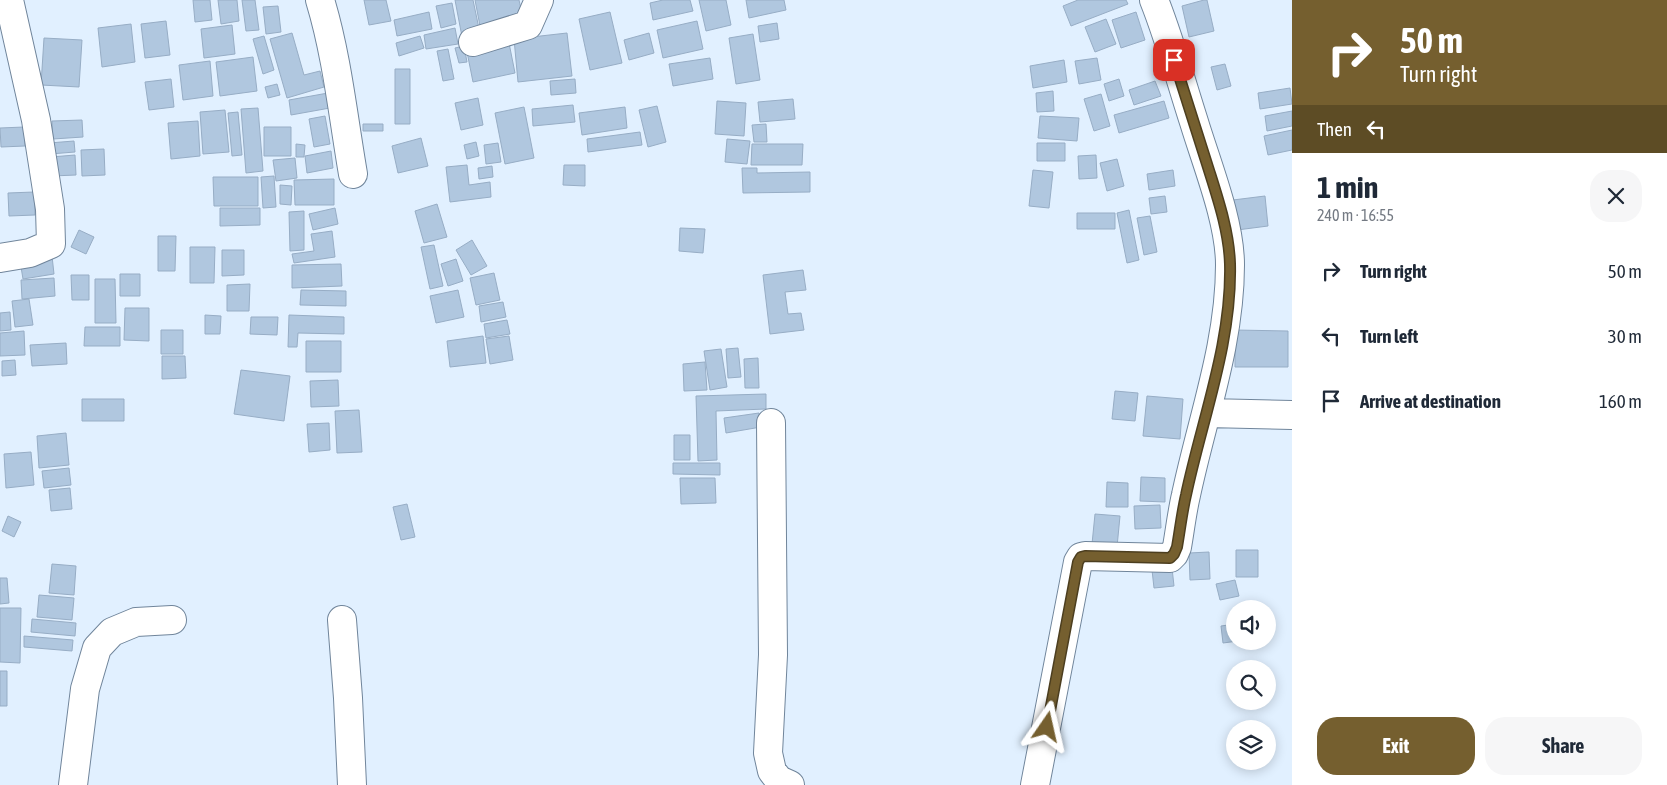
<!DOCTYPE html>
<meta charset="utf-8">
<style>
:root{--surface:#fff;--page:#f6f6f7;--text:#1f2937;--muted:#747a83;--accent:#755f2f}
body{margin:0;font-family:"Asap Condensed",sans-serif;background:var(--page);color:var(--text);height:100vh;display:flex;flex-direction:column;font-size:19px;white-space:nowrap}
*{box-sizing:border-box;margin:0}
p{font-size:16px;color:var(--muted)}
.icon{flex:none;width:28px;height:28px;fill:none;stroke:currentColor;stroke-width:2;stroke-linecap:round;stroke-linejoin:round}
.map{position:relative;flex:1;overflow:hidden}
.sheet{display:flex;flex-direction:column;background:var(--surface);width:375px}
.sheet>*{flex:none}
.hud{background:#755f2f;color:#fff;overflow:hidden}
.fabs{position:absolute;left:1226px;top:600px;display:grid;gap:10px}
.fabs a{display:grid;place-items:center;width:50px;height:50px;border-radius:50%;background:var(--surface);box-shadow:0 2px 12px #0003;font-size:25px}
.pin{position:absolute;display:grid;place-items:center;width:42px;height:42px;color:#fff;margin:-21px;border-radius:10px;box-shadow:0 2px 8px #0006}
.me{position:absolute;width:55px;margin:-28px;rotate:11deg;stroke-linejoin:round;filter:drop-shadow(0 0 4px #0008)}
.turn{display:flex;align-items:center;gap:18px;height:105px;padding:0 25px;font-size:22px}
.turn .icon{width:65px;height:65px;stroke-width:2.5}
.turn b{display:block;font-size:35px;line-height:42px}
.then{display:flex;align-items:center;height:48px;padding:0 25px;background:#0003;gap:10px;font-size:19px}
.round{display:grid;place-items:center;flex:none;width:52px;height:52px;border-radius:20px;background:var(--page)}
.summary{display:flex;align-items:center;justify-content:space-between;height:85px;padding:0 25px}
h1{font-size:30px;font-weight:700;line-height:38px}
.primary-button{display:flex;gap:10px;margin-top:auto;padding:10px 25px}
.primary-button a{flex:1;height:58px;border-radius:20px;background:var(--accent);color:#fff;font-size:20px;font-weight:700;line-height:58px;text-align:center}
.primary-button a+a{background:var(--page);color:var(--text)}
ul{padding:0;list-style:none}
li{display:flex;align-items:center;gap:15px;height:65px;padding:0 25px}
li div{flex:1}
li b{display:block;font-size:19px}
li em{font-style:normal}
main{display:flex;flex:1;min-height:0}
.map>svg:first-child{display:block}
.building{fill:#b0c7df;stroke:#97adc5}
.lines{fill:none;stroke-linecap:round;stroke-linejoin:round}
.minor-casing{stroke:#70859b;stroke-width:30}
.minor{stroke:#fff;stroke-width:28}
.route-casing{stroke:#4c3e1f;stroke-width:12}
.route{stroke:#755f2f;stroke-width:9}
</style>
<main>
<div class="map">
<svg width="1292" height="785" viewBox="0 0 1292 785">
<rect width="100%" height="100%" fill="#e1f0ff"/>
<!-- building -->
<path class="building" d="M193 0H210L212 20 195 22Z
M218 0H237L239 21 221 24Z
M242 0H255L259 30 246 31Z
M364 0H386L391 21 369 25Z
M455 0H473L481 38 463 42Z
M475 0H519L524 22 481 31Z
M663 0H690L693 11 653 20 650 3Z
M699 0H726L731 25 706 31Z
M746 0H784L786 10 749 18Z
M1078 0H1126L1128 4 1071 26 1063 6Z
M1204 0H1207L1214 31 1189 37 1182 6Z
M452 3 456 24 441 28 436 6Z
M278 6 281 32 266 34 263 7Z
M429 12 432 29 397 36 394 20Z
M610 12 622 63 590 70 579 19Z
M1136 12 1145 40 1121 48 1112 20Z
M1106 19 1116 44 1095 52 1085 27Z
M166 21 170 55 145 58 141 24Z
M697 21 703 49 663 58 657 30Z
M777 23 779 39 760 42 758 26Z
M131 24 135 62 102 67 98 28Z
M232 25 235 54 204 58 201 29Z
M455 28 458 44 426 49 424 35Z
M292 33 304 75 320 71 324 87 287 98 270 39Z
M567 33 572 76 518 82 514 39Z
M649 33 654 53 629 60 624 40Z
M753 34 760 80 736 84 729 38Z
M264 36 274 70 263 74 253 39Z
M420 36 424 48 399 56 396 43Z
M44 38 82 40 79 87 41 85Z
M508 38 515 73 473 82 466 47Z
M464 46 467 62 459 63 455 48Z
M448 49 454 79 443 81 437 51Z
M253 57 257 91 220 96 216 62Z
M710 58 713 79 673 86 669 64Z
M1097 58 1101 80 1079 84 1075 61Z
M1064 60 1067 82 1033 88 1030 66Z
M210 61 213 96 183 100 179 65Z
M1225 64 1231 86 1217 90 1211 67Z
M395 69H410V124H395Z
M171 79 174 107 149 110 145 82Z
M575 79 576 93 551 95 550 81Z
M1119 79 1124 96 1109 101 1104 84Z
M1155 81 1161 96 1134 105 1129 90Z
M277 84 280 95 268 98 265 87Z
M1290 88 1292 104 1260 109 1258 93Z
M1053 91 1054 111 1037 112 1036 93Z
M328 93 330 108 291 115 289 100Z
M1101 94 1110 126 1094 131 1084 99Z
M478 98 483 125 461 130 455 103Z
M793 99 795 119 760 122 758 102Z
M717 101 746 103 744 136 715 134Z
M1164 101 1169 118 1119 133 1114 115Z
M573 105 575 122 533 126 532 109Z
M657 106 666 142 648 147 639 110Z
M524 107 534 158 505 164 495 113Z
M625 107 627 128 582 135 579 113Z
M258 108 263 171 246 173 241 109Z
M225 110 229 152 203 154 200 112Z
M1292 111V126L1267 131 1265 116Z
M238 112 242 155 232 156 228 113Z
M325 116 330 144 314 147 309 119Z
M1040 116 1079 118 1077 141 1038 138Z
M82 120 83 137 53 139 52 121Z
M198 121 200 156 171 159 168 123Z
M363 124H383V131H363Z
M766 124 767 142H754L752 125Z
M24 127 25 146 1 147 0 128Z
M264 127H291V156H264Z
M1292 130V150L1268 155 1264 136Z
M640 132 642 145 588 152 587 139Z
M421 138 428 166 398 173 392 146Z
M727 139 750 141 747 164 725 162Z
M74 141 75 152 50 154 49 143Z
M476 142 479 156 467 159 464 145Z
M498 143 501 162 486 164 484 145Z
M1037 143H1065V161H1037Z
M296 144 305 145 304 157H296Z
M752 144H803L802 165H751Z
M104 149 105 175 82 176 81 150Z
M331 151 333 168 307 173 305 156Z
M75 155 76 175 52 176 51 157Z
M1096 155 1097 178 1079 179 1078 156Z
M295 158 297 178 276 181 273 160Z
M1117 159 1124 186 1107 191 1100 163Z
M467 165 469 185 490 182 491 197 450 202 446 167Z
M564 165H585V186L563 185Z
M492 166 493 177 479 179 478 168Z
M742 168H757V173L810 172V192L743 193Z
M1033 170 1053 172 1049 208 1029 206Z
M1173 170 1175 186 1149 190 1147 174Z
M274 176 276 207 263 208 261 177Z
M213 177H258V206H214Z
M334 179V205H295L294 180Z
M280 185 292 186 291 205 280 204Z
M34 192 35 215 9 216 8 193Z
M1165 196 1167 212 1151 214 1149 198Z
M1265 196 1268 226 1237 230 1233 200Z
M437 204 447 237 424 243 415 211Z
M220 208H260V225L220 226Z
M335 208 338 224 313 230 309 214Z
M1129 210 1139 260 1127 263 1117 213Z
M304 211V250L290 251 289 212Z
M1077 213H1115V229H1077Z
M1150 216 1157 252 1144 255 1137 218Z
M680 228 705 229 703 253 679 251Z
M79 230 94 237 86 254 71 247Z
M332 231 335 257 294 263 292 254 314 251 311 234Z
M158 236H176L175 271H158Z
M472 240 487 266 471 275 456 250Z
M434 245 443 286 430 289 421 247Z
M190 247H215L214 283H190Z
M222 250H244V275L222 276Z
M52 256 54 274 23 279 20 261Z
M456 259 463 281 448 286 441 264Z
M341 264 342 286 292 288V265Z
M803 270 806 290 785 292 788 314 801 313 804 330 770 334 763 275Z
M494 273 500 300 476 305 470 278Z
M120 274H140V296H120Z
M71 275H89V300H72Z
M54 278 55 296 22 299 21 280Z
M95 279H115L116 323H95Z
M250 284 249 311H227V285Z
M301 290 346 291V306L300 305Z
M458 290 464 317 436 323 430 296Z
M29 299 33 325 15 327 12 301Z
M503 302 506 317 481 322 479 306Z
M125 308H149V341L124 340Z
M10 312 11 330 0 331V313Z
M205 315 221 316 220 334H205Z
M289 315 344 317V334L298 333 297 347H288Z
M251 317H278L277 335 250 334Z
M507 320 510 334 486 338 484 324Z
M85 327H120V346H84Z
M161 330H183V354H161Z
M1235 330 1288 331V367H1235Z
M24 331 25 355 0 356V333Z
M483 336 486 363 450 367 447 341Z
M509 336 513 360 490 364 486 339Z
M306 341H341V372H306Z
M66 343 67 364 32 366 30 345Z
M738 348 741 377 728 378 726 349Z
M721 349 727 387 710 390 704 351Z
M162 356H185L186 378 162 379Z
M758 358 759 388H745L744 359Z
M15 360 16 375 2 376V361Z
M705 362 707 390 684 391 683 364Z
M241 370 290 376 284 421 234 414Z
M338 380 339 406 311 407 310 381Z
M1115 391 1138 393 1135 421 1112 419Z
M766 394V409L716 411 717 460 698 461 696 396Z
M1147 396 1183 399 1180 439 1143 436Z
M82 399H124V421H82Z
M359 410 362 452 337 453 335 411Z
M759 413 761 427 726 433 724 418Z
M329 423 330 450 309 452 307 424Z
M66 433 69 465 39 468 37 436Z
M674 435H690V460H674Z
M31 452 34 485 6 488 4 454Z
M673 463H720V475L673 474Z
M69 468 71 485 44 488 42 471Z
M1141 477 1165 478V502L1140 501Z
M680 478H715L716 503 681 504Z
M1107 482 1128 483V507H1106Z
M70 488 72 509 51 511 49 490Z
M407 504 415 537 401 540 393 507Z
M1160 505 1161 528 1135 529 1134 506Z
M1095 514 1120 516 1117 547 1092 544Z
M8 516 21 522 14 537 2 531Z
M1236 550H1258V577H1236Z
M1209 552 1210 579 1190 580 1189 553Z
M52 564 76 566 74 595 49 593Z
M1172 568 1174 586 1154 588 1152 570Z
M0 578H7L9 603 0 604Z
M1235 580 1239 596 1220 600 1216 584Z
M39 595 74 598 72 620 37 617Z
M0 608H21L20 663 0 662Z
M32 619 76 623 75 636 31 632Z
M1235 624V641H1238L1223 643 1221 626Z
M24 636 73 640 72 651 24 647Z
M0 671H7V706H0Z"/>
<g class="lines">
<!-- minor casing -->
<g class="minor-casing">
<path id="minor" d="M320 0C337 56 343 116 353 174
M473 42 528 25 539 0
M0 258 30 253 51 244 50 209 36 120 9 0
M1207 413 1292 415
M771 423 773 655 768 753 772 771 779 780 790 785
M342 620 348 698 352 785
M73 785 85 689 97 648 112 632 136 622 172 620
M1035 785 1078 562 1081 557 1085 556 1170 558 1174 554 1177 547C1180 530 1182 512 1186 495 1202 419 1230 344 1230 265 1230 221 1207 165 1194 122 1181 82 1170 40 1154 0"/>
</g>
<!-- minor -->
<use href="#minor" class="minor"/>
</g>
<g class="lines">
<!-- route casing -->
<g class="route-casing">
<path id="route" d="M1047 727 1078 562 1081 557 1085 556 1170 558 1174 554 1177 547C1180 530 1182 512 1186 495 1202 419 1232 343 1230 264 1229 230 1217 196 1207 164 1196 130 1185 95 1174 60"/>
</g>
<!-- route -->
<use href="#route" class="route"/>
</g>
</svg>
<div class="fabs">
<a><svg class="icon" aria-label="sound" viewBox="0 0 24 24"><path d="M4 9h4l5-4v14l-5-4H4zM17 9q2 3 0 6"/></svg></a>
<a><svg class="icon" aria-label="search" viewBox="0 0 24 24"><circle cx="10" cy="10" r="6"/><path d="M15 15l6 6"/></svg></a>
<a><svg class="icon" aria-label="layers" viewBox="0 0 24 24"><path d="M12 4l9 5-9 5-9-5zM3 14l9 5 9-5"/></svg></a>
</div>
<div class="pin" style="left:1174px;top:60px;background:#d93025"><svg class="icon" aria-label="arrive" viewBox="0 0 24 24"><path d="M6 21V4h12l-3 4 3 4H6"/></svg></div>
<svg class="me" style="left:1047px;top:727px" viewBox="-20 -20 40 40"><path d="M0-17L14 15 0 8-14 15z" fill="#755f2f" stroke="#fff" stroke-width="4"/></svg>
</div>
<section class="sheet">
<div class="hud">
<div class="turn"><svg class="icon" aria-label="right" viewBox="0 0 24 24"><path d="M7 20v-9h11M14 6l5 5-5 5"/></svg><div><b>50 m</b>Turn right</div></div>
<div class="then">Then<svg class="icon" aria-label="left" viewBox="0 0 24 24"><path d="M17 20v-9H6M10 6l-5 5 5 5"/></svg></div>
</div>
<div class="summary"><div><h1>1 min</h1><p>240 m · 16:55</p></div><a class="round"><svg class="icon" aria-label="close" viewBox="0 0 24 24"><path d="M6 6l12 12M18 6L6 18"/></svg></a></div>
<ul>
<li><svg class="icon" aria-label="right" viewBox="0 0 24 24"><path d="M7 20v-9h11M14 6l5 5-5 5"/></svg><div><b>Turn right</b></div><em>50 m</em></li>
<li><svg class="icon" aria-label="left" viewBox="0 0 24 24"><path d="M17 20v-9H6M10 6l-5 5 5 5"/></svg><div><b>Turn left</b></div><em>30 m</em></li>
<li><svg class="icon" aria-label="arrive" viewBox="0 0 24 24"><path d="M6 21V4h12l-3 4 3 4H6"/></svg><div><b>Arrive at destination</b></div><em>160 m</em></li>
</ul>
<div class="primary-button"><a>Exit</a><a>Share</a></div>
</section>
</main>
